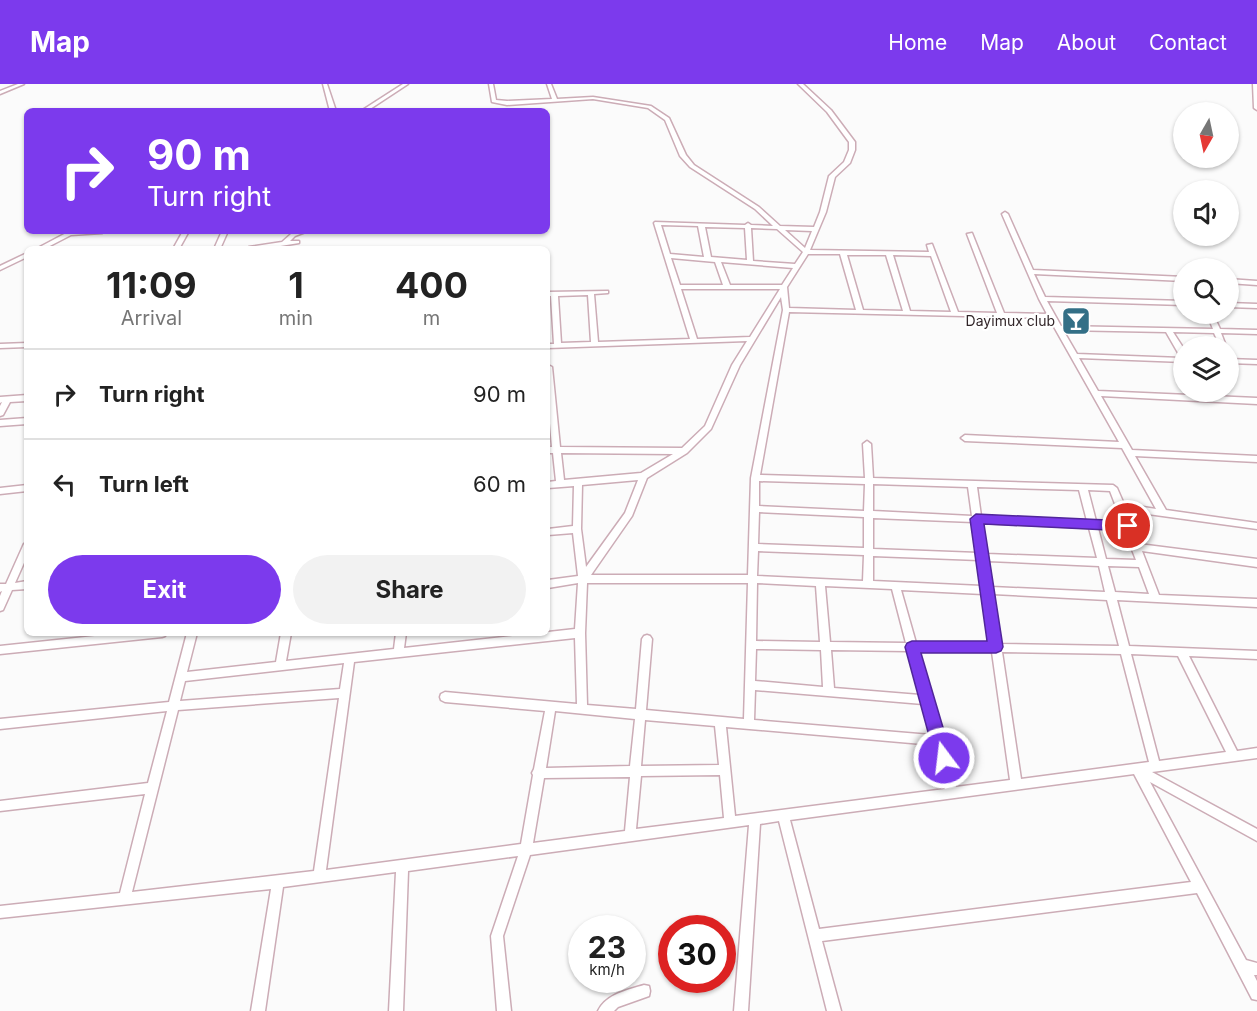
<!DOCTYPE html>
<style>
:root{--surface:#fff;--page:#f2f2f2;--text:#222;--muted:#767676;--line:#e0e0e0;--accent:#7c3aed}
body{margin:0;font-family:Inter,sans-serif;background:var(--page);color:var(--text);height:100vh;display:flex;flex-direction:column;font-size:22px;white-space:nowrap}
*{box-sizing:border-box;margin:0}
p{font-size:20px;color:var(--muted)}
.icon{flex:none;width:33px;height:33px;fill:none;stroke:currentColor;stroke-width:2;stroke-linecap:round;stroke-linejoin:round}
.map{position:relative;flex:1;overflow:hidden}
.side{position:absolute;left:24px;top:162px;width:526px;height:390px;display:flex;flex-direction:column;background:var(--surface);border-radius:9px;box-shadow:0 2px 4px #0004}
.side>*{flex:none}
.banner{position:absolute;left:24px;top:24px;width:526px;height:126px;border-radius:9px;box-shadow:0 2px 4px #0004;background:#7c3aed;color:#fff;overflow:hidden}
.needle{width:39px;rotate:189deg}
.controls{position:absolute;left:1173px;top:18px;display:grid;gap:12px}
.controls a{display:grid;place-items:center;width:66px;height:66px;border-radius:50%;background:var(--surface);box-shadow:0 2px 4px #0004;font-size:30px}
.speed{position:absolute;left:568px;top:831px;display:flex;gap:12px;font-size:30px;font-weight:700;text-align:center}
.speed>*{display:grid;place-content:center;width:78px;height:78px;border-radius:50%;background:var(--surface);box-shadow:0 2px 4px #0004;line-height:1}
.speed small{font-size:15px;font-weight:400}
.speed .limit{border:9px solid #d22;background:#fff;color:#111}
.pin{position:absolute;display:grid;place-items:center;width:51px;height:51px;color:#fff;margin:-26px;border:3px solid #fff;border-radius:50%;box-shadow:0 2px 6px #0007}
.me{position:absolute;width:66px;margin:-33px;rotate:345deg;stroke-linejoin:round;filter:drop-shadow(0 0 4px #0008)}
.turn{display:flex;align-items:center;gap:21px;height:126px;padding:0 24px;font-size:27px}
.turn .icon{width:78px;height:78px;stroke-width:2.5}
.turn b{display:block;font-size:42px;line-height:51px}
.eta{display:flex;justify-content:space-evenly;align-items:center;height:102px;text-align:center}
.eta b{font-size:36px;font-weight:700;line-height:42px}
.button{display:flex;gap:12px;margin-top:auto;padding:12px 24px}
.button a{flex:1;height:69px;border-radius:36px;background:var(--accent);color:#fff;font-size:24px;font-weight:700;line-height:69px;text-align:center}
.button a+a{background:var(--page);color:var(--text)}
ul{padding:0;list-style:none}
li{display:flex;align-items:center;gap:18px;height:90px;padding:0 24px;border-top:2px solid var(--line)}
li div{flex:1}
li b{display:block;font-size:22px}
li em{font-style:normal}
header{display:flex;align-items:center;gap:36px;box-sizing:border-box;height:84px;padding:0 30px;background:var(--accent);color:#fff}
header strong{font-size:28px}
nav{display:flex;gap:33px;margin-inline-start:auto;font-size:21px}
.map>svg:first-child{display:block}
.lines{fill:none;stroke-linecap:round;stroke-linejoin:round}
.minor-casing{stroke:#ccacb6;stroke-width:3}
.minor{fill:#fff;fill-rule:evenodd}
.route{fill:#7c3aed;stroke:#51269a;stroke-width:1.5}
.labels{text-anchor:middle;stroke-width:4.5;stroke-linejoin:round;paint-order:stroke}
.far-poi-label{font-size:14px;fill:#322629;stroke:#fff;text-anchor:end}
</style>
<header>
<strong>Map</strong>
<nav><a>Home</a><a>Map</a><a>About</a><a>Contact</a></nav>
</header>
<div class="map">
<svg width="1257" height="927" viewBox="0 0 1257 927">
<rect width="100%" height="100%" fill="#fbfbfb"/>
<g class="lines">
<!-- minor casing -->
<g class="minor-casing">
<path id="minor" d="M18 0H24L0 10V7Z
M323 0H327L336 27H330Z
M403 0H408L367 27H361Z
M489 0H493L496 16 507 17 552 15 547 0H551L557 15 593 13 651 22 669 34 686 71 694 81 759 123 780 142 814 143 820 128 829 92 844 78 849 66V58L827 28 798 0H803L831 26 855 58V66L850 79 835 93 826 128 810 166 929 168 927 161 932 160 958 228 997 229 967 150 972 149 1004 229 1047 230 1039 215 1002 130 1005 128 1008 130 1033 186 1184 193V197L1034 190 1045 213 1184 217V221L1047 217 1061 242 1213 245 1207 230H1213L1220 245 1257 246V250L1221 249 1226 262H1220L1214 249 1173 248 1184 265V278L1079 274 1098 307 1257 314V320L1101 312 1132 366 1257 372V378L1135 372 1166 426 1257 439V445L1126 427 1139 460 1257 475V483L1142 467 1159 511 1257 515V523L1117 516 1129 562 1257 567V575L1189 572 1237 667 1257 664V674L1152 688 1257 745V757L1150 698 1246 876 1257 879V891H1254L1257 897V916L1252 915 1197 809 822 857 841 927H827L779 737 760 740 748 927H734L749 741 530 771 503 852 511 927H497L491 852 518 772 408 787 403 927H389L396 788 283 803 265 927H251L271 805 0 834V822L120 809 145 710 0 727V717L148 699 167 627 0 645V635L169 618 187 549H197L187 588 276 578 281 549H291L286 577 394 565 396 549H406L404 564 575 545 578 499 548 504V496L578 492 573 449 548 451V445L573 442 574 402 548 404V398L556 397 553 369H548V363H552L548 316V281L552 283 560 363 682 364 705 342 732 281 747 257 548 264V260H554L551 212H548V208L608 207V209L594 210 598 258 690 255 654 139 655 138 745 141 748 139 751 141 773 142 755 125 690 83 680 72 665 36 648 24 593 15 507 21 492 18ZM661 141 698 142 704 173 670 170ZM705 143 745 144 747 176 711 173ZM751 144 777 145 803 168 795 180 753 177ZM785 146 812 147 805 164ZM808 170H840L856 226 789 224 787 203ZM847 171H886L903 227 863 226ZM893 171 931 172 951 228 910 227ZM671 174 715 178 723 201H680ZM721 178 793 184 782 201H730ZM681 205H780L750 253 697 255ZM588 211 591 258 561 259 558 212ZM781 213 783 226 751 394 748 491H591L632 432 647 394 687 369 711 345 740 281ZM789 228 1049 234 1119 358 965 351 961 354 965 357 1122 364 1156 425 1124 420 1117 404 1113 401 873 394 871 360 867 357 863 360 865 394 760 391ZM1063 246 1166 248 1181 274 1077 270ZM561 369 673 370 641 389 564 396ZM638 396 625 429 586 483 581 445 582 401ZM759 397 865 400 864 427 759 422ZM873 400 968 403 972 432 873 427ZM977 403 1079 406 1087 437 981 432ZM1088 406 1110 407 1122 438 1096 437ZM759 428 864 433V464L758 460ZM873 434 973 438 978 469 873 465ZM982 439 1089 444 1097 474 987 470ZM1098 444 1124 445 1136 476 1106 475ZM758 467 864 471 863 497 757 492ZM873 472 979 476 982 502 873 497ZM988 477 1099 482 1105 508 992 503ZM1108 482 1139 483 1149 510 1115 508ZM587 499H748L744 635 646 626 652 555 650 552 647 551 644 552 642 555 636 625 587 621 585 549ZM757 499 816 502 820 558 756 557ZM825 502 892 505 906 559 830 558ZM901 506 983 510 990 559H916ZM993 510 1107 516 1119 562 1000 560ZM575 554 577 620 445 608 441 610 440 613 441 616 445 618 545 627 534 685 532 689 533 691 521 760 326 786 354 578ZM756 565 821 566 823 603 755 597ZM831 566 908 567 920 611 834 604ZM918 567 992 568 1010 696 956 703ZM1002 568 1121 570 1149 678 1021 695ZM1131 570 1178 572 1226 668 1159 677ZM344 579 340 605 180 617 185 597ZM755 606 923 620 931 651 754 636ZM339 614 314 787 132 808 178 626ZM555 627 635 635 630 682 546 684ZM645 636 715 642 719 681 641 682ZM726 643 934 661 945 705 735 732ZM1134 690 1191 798 819 845 790 736ZM720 691 724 734 636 745 641 692ZM630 693 625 747 533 759 544 694Z
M1253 0H1257V26L1254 24Z
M70 147H105L102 149 71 151 44 165H36Z
M183 147H189L179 165H173Z
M222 147H228L220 165H214Z
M299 147H308L295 152 290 157H299V159L262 165H246L249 163 282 158 291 150Z
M27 169V173L0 186V182Z
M1228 195 1257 197V201L1228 199Z
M1228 219 1257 220V224L1228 223Z
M27 259V263L0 264V260Z
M1228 275 1257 276V280L1228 279Z
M27 311V317L10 318 3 331 0 332V322L2 318 0 319V313Z
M27 334V340L0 342V336Z
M27 401V407L0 410V404Z
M27 459V472L15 499 27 497V505L12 506 3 526 0 527V512L2 507 0 508V500H6L23 462 24 460Z
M123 549H167L165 552 162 553 0 570V562Z
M644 901 649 902 650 907 649 912 618 923 614 927H598C606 910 628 906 644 901Z"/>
</g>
<!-- minor -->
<use href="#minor" class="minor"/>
</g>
<!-- route -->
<path class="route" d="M976 430 1128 437 1134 442 1128 447 984 440 1003 563 1001 567 996 569H921L952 674 949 679 944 682 938 679 935 674 905 563 907 559 912 557H987L970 435Z"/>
<!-- icons -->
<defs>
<g id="bar-square" transform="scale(1.5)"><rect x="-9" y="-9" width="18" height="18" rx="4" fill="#336f86" stroke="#fff"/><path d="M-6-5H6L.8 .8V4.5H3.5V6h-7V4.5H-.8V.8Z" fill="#fff"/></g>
</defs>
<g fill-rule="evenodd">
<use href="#bar-square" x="1076" y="237"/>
</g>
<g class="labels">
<!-- far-poi labels -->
<g class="far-poi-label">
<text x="1055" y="242">Dayimux club</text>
</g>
</g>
</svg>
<div class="controls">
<a><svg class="needle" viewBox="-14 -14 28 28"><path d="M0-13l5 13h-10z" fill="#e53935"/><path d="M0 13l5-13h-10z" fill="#767676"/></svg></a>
<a><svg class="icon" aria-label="sound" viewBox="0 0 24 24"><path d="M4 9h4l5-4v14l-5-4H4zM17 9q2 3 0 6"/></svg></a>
<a><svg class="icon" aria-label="search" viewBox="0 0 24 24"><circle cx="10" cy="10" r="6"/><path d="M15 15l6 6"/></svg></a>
<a><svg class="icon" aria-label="layers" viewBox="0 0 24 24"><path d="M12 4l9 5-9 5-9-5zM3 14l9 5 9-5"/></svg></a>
</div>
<div class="speed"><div>23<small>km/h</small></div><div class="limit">30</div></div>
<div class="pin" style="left:1128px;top:442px;background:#d93025"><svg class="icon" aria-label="arrive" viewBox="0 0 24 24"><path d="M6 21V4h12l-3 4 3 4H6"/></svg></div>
<svg class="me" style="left:944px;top:674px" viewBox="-20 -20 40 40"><circle r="17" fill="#7c3aed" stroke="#fff" stroke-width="3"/><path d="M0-11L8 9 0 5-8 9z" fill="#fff"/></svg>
<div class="banner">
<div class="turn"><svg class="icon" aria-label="right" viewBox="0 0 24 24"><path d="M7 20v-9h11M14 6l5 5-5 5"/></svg><div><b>90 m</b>Turn right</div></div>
</div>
<section class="side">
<div class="eta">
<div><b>11:09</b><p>Arrival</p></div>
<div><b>1</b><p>min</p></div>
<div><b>400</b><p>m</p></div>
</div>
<ul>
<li><svg class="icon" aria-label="right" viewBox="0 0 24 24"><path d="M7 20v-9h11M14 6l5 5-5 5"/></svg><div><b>Turn right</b></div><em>90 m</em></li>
<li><svg class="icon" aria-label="left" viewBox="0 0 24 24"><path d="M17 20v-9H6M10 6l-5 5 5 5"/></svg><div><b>Turn left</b></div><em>60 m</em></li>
</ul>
<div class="button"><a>Exit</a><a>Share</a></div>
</section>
</div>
